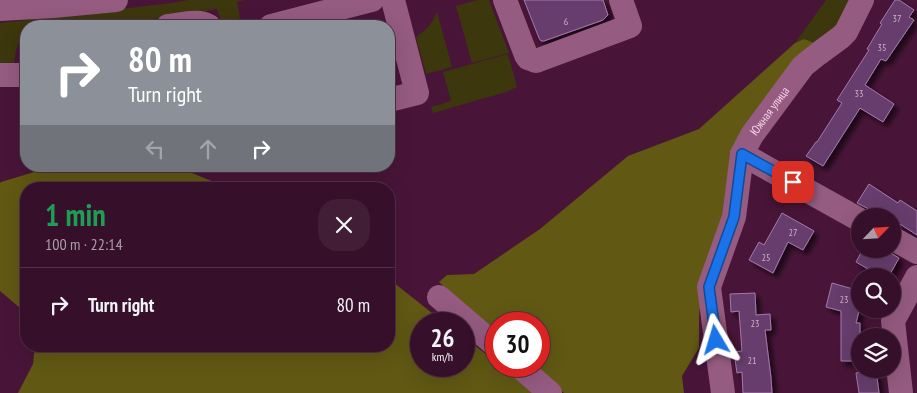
<!DOCTYPE html>
<meta charset="utf-8">
<style>
:root{--surface:#36102a;--page:#411e36;--text:#f1f3f6;--muted:#aa9da8;--line:#503047}
body{margin:0;font-family:"PT Sans Narrow",sans-serif;background:var(--page);color:var(--text);height:100vh;display:flex;flex-direction:column;font-size:19px;white-space:nowrap}
*{box-sizing:border-box;margin:0}
p{font-size:16px;color:var(--muted)}
.icon{flex:none;width:28px;height:28px;fill:none;stroke:currentColor;stroke-width:2;stroke-linecap:round;stroke-linejoin:round}
.map{position:relative;flex:1;overflow:hidden}
.drawer{position:absolute;left:20px;top:182px;width:375px;height:170px;display:flex;flex-direction:column;background:var(--surface);border-radius:20px;box-shadow:0 5px 20px #0002,0 0 0 1px var(--line)}
.drawer>*{flex:none}
.banner{position:absolute;left:20px;top:20px;width:375px;height:152px;border-radius:20px;box-shadow:0 5px 20px #0002,0 0 0 1px var(--line);background:#8c9099;color:#fff;overflow:hidden}
.needle{width:32px;rotate:65deg}
.buttons{position:absolute;left:851px;top:208px;display:grid;gap:10px}
.buttons a{display:grid;place-items:center;width:50px;height:50px;border-radius:50%;background:var(--surface);box-shadow:0 5px 20px #0002,0 0 0 1px var(--line);font-size:25px}
.speed{position:absolute;left:410px;top:312px;display:flex;gap:10px;font-size:25px;font-weight:700;text-align:center}
.speed>*{display:grid;place-content:center;width:65px;height:65px;border-radius:50%;background:var(--surface);box-shadow:0 5px 20px #0002,0 0 0 1px var(--line);line-height:1}
.speed small{font-size:12px;font-weight:400}
.speed .limit{border:8px solid #d22;background:#fff;color:#111}
.pin{position:absolute;display:grid;place-items:center;width:42px;height:42px;color:#fff;margin:-21px;border-radius:10px;box-shadow:0 2px 8px #0006}
.me{position:absolute;width:55px;margin:-28px;rotate:353deg;stroke-linejoin:round;filter:drop-shadow(0 0 4px #0008)}
.turn{display:flex;align-items:center;gap:18px;height:105px;padding:0 25px;font-size:22px}
.turn .icon{width:65px;height:65px;stroke-width:2.5}
.turn b{display:block;font-size:35px;line-height:42px}
.lanes{display:flex;align-items:center;height:48px;padding:0 25px;background:#0003;justify-content:center;gap:25px;direction:ltr}
.lanes .off{opacity:.35}
.round{display:grid;place-items:center;flex:none;width:52px;height:52px;border-radius:20px;background:var(--page)}
.overview{display:flex;align-items:center;justify-content:space-between;height:85px;padding:0 25px}
h1{font-size:30px;font-weight:700;line-height:38px;color:#1e9e55}
ul{padding:0;list-style:none}
li{display:flex;align-items:center;gap:15px;height:75px;padding:0 25px;border-top:1px solid var(--line)}
li div{flex:1}
li b{display:block;font-size:19px}
li em{font-style:normal}
.map>svg:first-child{display:block}
.green{fill:#3c370d}
.forest{fill:#605813}
.building{fill:#663d6c;stroke:#a478ab;filter:url(#shadow)}
.lines{fill:none;stroke-linecap:round;stroke-linejoin:round}
.minor{stroke:#955b80;stroke-width:24}
.route-casing{stroke:#114b97;stroke-width:12}
.route{stroke:#1a73e8;stroke-width:9}
.labels{text-anchor:middle;stroke-width:5;stroke-linejoin:round;paint-order:stroke}
.number-label{font-size:10px;fill:#d1aec8}
.street-label{font-size:12px;fill:#f5d3e7;stroke:#3d0a2e}
</style>
<div class="map">
<svg width="917" height="393" viewBox="0 0 917 393">
<defs>
<filter id="shadow"><feDropShadow dx="4.5" dy="4.5" stdDeviation="2.5" flood-color="#0009"/></filter>
</defs>
<rect width="100%" height="100%" fill="#481538"/>
<!-- green -->
<path class="green" d="M188 0H245L237 2 240 17 238 20 224 24 220 19 217 9 178 16 84 26H26V36C16 42 16 52 14 63L0 64V23L172 3Z
M477 0H489L509 53 472 63 456 6Z
M826 0H856L845 21 812 49 805 39 795 43Z
M437 12 452 67 426 74 416 37C426 30 432 24 437 12Z
M508 54 517 87 506 92 433 113 431 107 451 101 443 72Z"/>
<!-- forest -->
<path class="forest" d="M804 39 812 42V49L727 200 702 284 699 317V348L682 376 684 393H564L534 366H539V324H496V333L439 282 447 275 474 274 540 229 628 156 699 129 795 43Z
M109 166H175L231 189H26V313L0 291V183L1 182 34 172Z
M389 279 446 324H421V366H464V337L496 362V366H501L534 393H18L33 364 35 346H389Z"/>
<!-- building -->
<path class="building" d="M524 0H603L608 15 603 20 544 41H541L539 38Z
M895 0H899L914 10 909 17 914 20 886 61 881 59 865 85 894 104 883 122 860 108 823 166 806 156 816 142H817L842 103 837 100 869 50 867 49 882 24 880 23Z
M869 184 898 203 900 200 917 211V235L892 219V216H873L872 213 867 208 857 203Z
M782 213 814 231 803 250 788 242 773 273 749 260 759 242 764 245Z
M863 249H884L899 258 889 276H880L856 262Z
M832 283 860 291V307L856 323H860V361H841V311L826 307Z
M755 293 756 315 770 314 771 330H765L771 378 772 393H743L742 372 737 373 734 352 742 351 739 311 731 312 730 294Z
M876 370 879 393H859L856 373Z"/>
<g class="lines">
<!-- minor -->
<g class="minor">
<path d="M505 0 526 55 528 58 536 61 630 26 621 0"/>
<path d="M0 9 53 6 116 0"/>
<path d="M168 26C180 25 198 19 209 26"/>
<path d="M271 26 372 0"/>
<path d="M0 75H26"/>
<path d="M389 100 417 93 393 0"/>
<path d="M742 154 860 220"/>
<path d="M892 238 917 252"/>
<path d="M439 297 496 346"/>
<path d="M519 366 550 393"/>
<path id="s1" d="M723 393 709 287 734 217 742 154 752 135 803 66 818 54 841 37 846 32 862 0"/>
<path d="M901 393 893 321 917 277"/>
</g>
</g>
<g class="lines">
<!-- route casing -->
<g class="route-casing">
<path id="route" d="M716 340 709 287 734 217 742 154 793 182"/>
</g>
<!-- route -->
<use href="#route" class="route"/>
</g>
<g class="labels">
<!-- number labels -->
<g class="number-label">
<text x="897" y="22">37</text>
<text x="566" y="25">6</text>
<text x="882" y="51">35</text>
<text x="859" y="97">33</text>
<text x="793" y="236">27</text>
<text x="766" y="261">25</text>
<text x="844" y="303">23</text>
<text x="755" y="327">23</text>
<text x="752" y="364">21</text>
</g>
<!-- street labels -->
<g class="street-label">
<text dy="4" stroke="none"><textPath href="#s1" startOffset="296">Южная улица</textPath></text>
</g>
</g>
</svg>
<div class="buttons">
<a><svg class="needle" viewBox="-14 -14 28 28"><path d="M0-13l5 13h-10z" fill="#e53935"/><path d="M0 13l5-13h-10z" fill="#aa9da8"/></svg></a>
<a><svg class="icon" aria-label="search" viewBox="0 0 24 24"><circle cx="10" cy="10" r="6"/><path d="M15 15l6 6"/></svg></a>
<a><svg class="icon" aria-label="layers" viewBox="0 0 24 24"><path d="M12 4l9 5-9 5-9-5zM3 14l9 5 9-5"/></svg></a>
</div>
<div class="speed"><div>26<small>km/h</small></div><div class="limit">30</div></div>
<div class="pin" style="left:793px;top:182px;background:#d93025"><svg class="icon" aria-label="arrive" viewBox="0 0 24 24"><path d="M6 21V4h12l-3 4 3 4H6"/></svg></div>
<svg class="me" style="left:716px;top:340px" viewBox="-20 -20 40 40"><path d="M0-17L14 15 0 8-14 15z" fill="#1a73e8" stroke="#fff" stroke-width="4"/></svg>
<div class="banner">
<div class="turn"><svg class="icon" aria-label="right" viewBox="0 0 24 24"><path d="M7 20v-9h11M14 6l5 5-5 5"/></svg><div><b>80 m</b>Turn right</div></div>
<div class="lanes"><svg class="icon off" aria-label="left" viewBox="0 0 24 24"><path d="M17 20v-9H6M10 6l-5 5 5 5"/></svg><svg class="icon off" aria-label="ahead" viewBox="0 0 24 24"><path d="M12 20V5M6 11l6-6 6 6"/></svg><svg class="icon" aria-label="right" viewBox="0 0 24 24"><path d="M7 20v-9h11M14 6l5 5-5 5"/></svg></div>
</div>
<section class="drawer">
<div class="overview"><div><h1>1 min</h1><p>100 m · 22:14</p></div><a class="round"><svg class="icon" aria-label="close" viewBox="0 0 24 24"><path d="M6 6l12 12M18 6L6 18"/></svg></a></div>
<ul>
<li><svg class="icon" aria-label="right" viewBox="0 0 24 24"><path d="M7 20v-9h11M14 6l5 5-5 5"/></svg><div><b>Turn right</b></div><em>80 m</em></li>
</ul>
</section>
</div>
